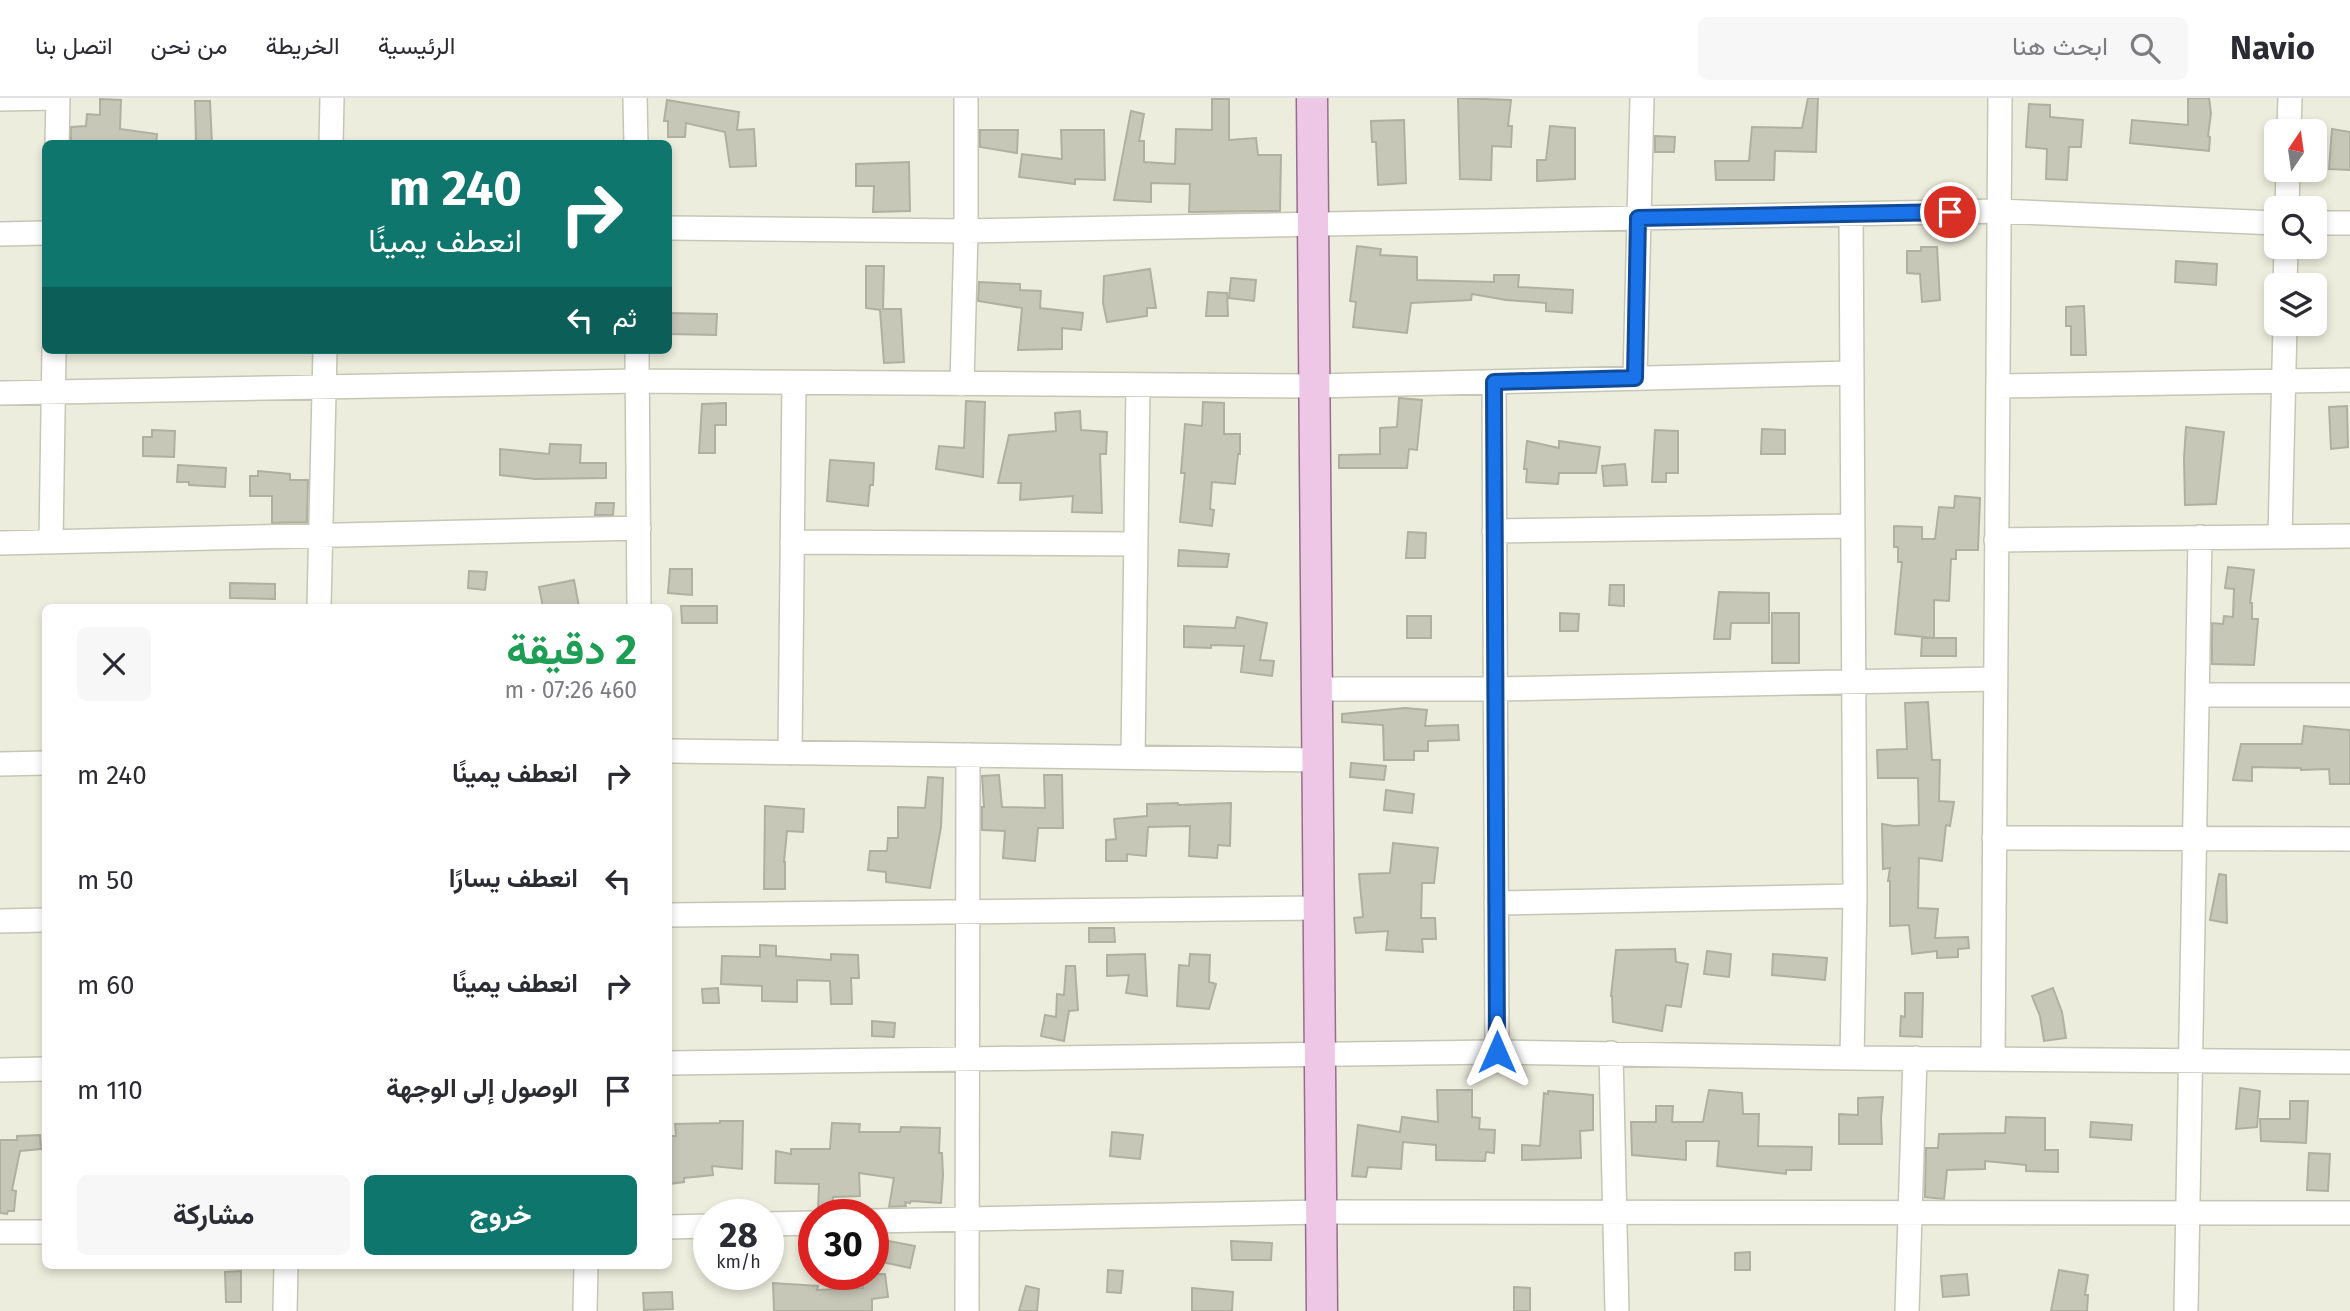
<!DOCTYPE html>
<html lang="ar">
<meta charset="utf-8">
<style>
:root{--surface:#fff;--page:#f7f7f7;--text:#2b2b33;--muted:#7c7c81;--line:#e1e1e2;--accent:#0f766e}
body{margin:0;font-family:"Fira Sans",Vazirmatn,sans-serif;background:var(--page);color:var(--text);direction:rtl;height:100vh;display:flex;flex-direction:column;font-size:26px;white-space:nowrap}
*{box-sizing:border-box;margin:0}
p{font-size:23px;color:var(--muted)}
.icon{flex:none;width:38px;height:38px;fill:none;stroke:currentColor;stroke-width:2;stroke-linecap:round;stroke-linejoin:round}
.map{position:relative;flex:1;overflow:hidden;direction:ltr}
.details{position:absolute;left:42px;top:506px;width:630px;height:665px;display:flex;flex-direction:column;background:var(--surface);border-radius:10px;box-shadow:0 4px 10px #0003;direction:rtl}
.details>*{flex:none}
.hud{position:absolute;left:42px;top:42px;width:630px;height:214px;border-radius:10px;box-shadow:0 4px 10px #0003;direction:rtl;background:#0f766e;color:#fff;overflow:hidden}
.needle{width:46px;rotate:13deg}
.fabs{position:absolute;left:2264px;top:21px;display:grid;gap:14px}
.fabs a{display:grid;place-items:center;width:63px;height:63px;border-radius:10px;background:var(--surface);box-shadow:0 4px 10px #0003;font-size:35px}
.speed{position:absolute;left:693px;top:1101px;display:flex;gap:14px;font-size:35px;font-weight:700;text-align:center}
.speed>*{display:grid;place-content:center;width:91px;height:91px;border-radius:50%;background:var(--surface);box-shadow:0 4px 10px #0003;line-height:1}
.speed small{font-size:18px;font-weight:400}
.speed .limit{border:10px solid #d22;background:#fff;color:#111}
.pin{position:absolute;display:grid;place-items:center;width:60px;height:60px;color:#fff;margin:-30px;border:4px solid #fff;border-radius:50%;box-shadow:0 2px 7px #0007}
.me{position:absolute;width:77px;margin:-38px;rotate:0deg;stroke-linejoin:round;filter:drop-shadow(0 0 5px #0008)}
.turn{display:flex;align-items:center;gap:24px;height:147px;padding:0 35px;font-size:32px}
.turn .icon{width:91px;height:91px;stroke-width:2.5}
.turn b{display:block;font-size:49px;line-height:60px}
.then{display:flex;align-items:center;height:66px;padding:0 35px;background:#0003;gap:14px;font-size:26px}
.round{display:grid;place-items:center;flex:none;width:74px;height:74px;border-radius:10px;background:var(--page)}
.headline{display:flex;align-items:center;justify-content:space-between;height:119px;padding:0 35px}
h1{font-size:42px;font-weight:700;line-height:52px;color:#1e9e55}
.primary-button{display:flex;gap:14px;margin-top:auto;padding:14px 35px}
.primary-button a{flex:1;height:80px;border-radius:10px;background:var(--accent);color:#fff;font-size:28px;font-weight:700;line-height:80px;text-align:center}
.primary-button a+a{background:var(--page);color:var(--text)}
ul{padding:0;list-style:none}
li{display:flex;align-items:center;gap:21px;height:105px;padding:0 35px}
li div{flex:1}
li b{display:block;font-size:26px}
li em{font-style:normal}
header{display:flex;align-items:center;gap:42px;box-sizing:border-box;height:98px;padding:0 35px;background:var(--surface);border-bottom:2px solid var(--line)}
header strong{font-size:33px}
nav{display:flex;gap:38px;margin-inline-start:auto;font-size:24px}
.search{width:490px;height:63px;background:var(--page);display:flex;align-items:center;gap:18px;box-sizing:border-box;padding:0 24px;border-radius:10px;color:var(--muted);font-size:26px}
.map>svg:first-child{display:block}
.building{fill:#c7c7b8;stroke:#b0b0a1;stroke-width:2}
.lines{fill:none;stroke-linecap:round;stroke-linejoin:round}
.minor-casing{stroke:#c6c6b6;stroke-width:26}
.major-casing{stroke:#976d8e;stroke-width:33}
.minor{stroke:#fff;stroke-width:23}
.major{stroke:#eec6e6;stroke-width:30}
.route-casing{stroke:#114b97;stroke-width:18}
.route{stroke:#1a73e8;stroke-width:12}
</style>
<header>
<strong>Navio</strong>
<div class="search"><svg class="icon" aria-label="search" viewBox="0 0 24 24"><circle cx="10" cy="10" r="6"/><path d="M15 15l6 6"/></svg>ابحث هنا</div>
<nav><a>الرئيسية</a><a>الخريطة</a><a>من نحن</a><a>اتصل بنا</a></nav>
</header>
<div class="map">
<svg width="2350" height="1213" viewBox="0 0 2350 1213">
<rect width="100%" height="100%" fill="#ededdd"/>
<!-- building -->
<path class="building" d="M1458 0 1511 2 1508 28H1512L1511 49 1492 48 1491 82 1460 81Z
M1808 0H1818L1816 54 1775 53 1774 82H1716L1715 63H1749L1752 29 1802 30Z
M2188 0H2209L2211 15 2208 38 2210 39 2209 53 2130 45 2132 22 2188 27Z
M100 1 121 2 120 31 157 36 156 46H71V29L86 28 87 16 100 17Z
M1212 1H1229V42L1256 40 1258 57H1281L1280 113 1189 114 1190 86 1151 85V104L1114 102 1131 13 1144 16 1139 43H1144V64L1175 66 1176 31 1212 32Z
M667 2 739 14 737 32 754 31 756 68 730 69 725 34 686 25 685 39H668V23H664Z
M195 3H210L212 46H196Z
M2029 6 2050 7V19L2083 22 2081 49H2069L2067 82 2046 81 2047 51 2026 49Z
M1404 22 1406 85 1378 87 1376 44H1372L1371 23Z
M1550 28 1575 30V81L1537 83V62H1546Z
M2332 31 2350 34V72L2329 71Z
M980 32H1018L1017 55 980 49Z
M1061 32H1104L1105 82 1075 81V86L1019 79 1022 56 1062 61Z
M1655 38 1675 39 1674 54H1655Z
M909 64 910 113 873 114 874 88H856V66Z
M1357 148 1381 151 1380 157 1417 159V182L1494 184V177H1519L1518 189 1573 192 1572 215 1546 213V205L1506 202 1472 196 1471 202 1411 205 1407 235 1353 229 1356 204 1350 203Z
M1921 149H1937L1940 202 1922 204 1920 176 1907 175V153H1921Z
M2176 163 2217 166 2216 187 2175 184Z
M866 168H884L883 211H901L904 264 884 265 880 212 866 210Z
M1150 171 1156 210H1147V218L1107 224 1103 205 1104 178Z
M1231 180 1256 182 1254 203 1229 200Z
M979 184 1020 186V192L1041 193 1040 210 1083 215 1081 232 1062 230V251L1018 252 1022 210 978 203Z
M1208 194 1227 195 1228 218H1206Z
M2084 208 2086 257H2071V228H2066V209Z
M668 215 717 216 716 237 668 236Z
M1399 300 1422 302 1417 352 1409 351 1407 370H1339V357L1380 356V330L1397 329Z
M966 303 985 304 983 379 936 371 939 348 964 350Z
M1203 304 1224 305V336H1240V356H1238L1235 386 1212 384 1210 411 1214 412 1212 428 1180 424 1185 375H1181L1185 326 1202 328Z
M726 305V327H715V355H699L702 306Z
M2347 308 2348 349 2331 351 2329 309Z
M1080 313 1081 332 1107 334 1106 356H1100L1102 415 1072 414 1073 398 1020 402 1021 385H998L1009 337 1056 333 1055 315Z
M2186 329 2224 334 2216 406 2185 407 2184 360Z
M1762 331 1785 332V356H1761Z
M152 332 175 333 174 359 143 358V339H152Z
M1655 332 1678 333V375H1666V384H1652Z
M1527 343 1559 350V343L1600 349 1596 375H1559L1558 386 1526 384 1527 371H1524Z
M550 346 581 347 580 365H606V380L535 381 500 377V351L549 356Z
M830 362 874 365 873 387H870L868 408 827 403Z
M1625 366 1627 387 1604 388 1602 368Z
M178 367 226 370 225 389 189 387V384H177Z
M258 373 290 376V382H308L307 424 272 425V398H250V378H258Z
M1955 398 1980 400 1978 452H1956V461H1951L1949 503 1934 502V540L1895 536 1902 464H1898V449H1894V428L1922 429V441H1935L1939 409 1954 410Z
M596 405H614L613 417H595Z
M1408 434 1426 435 1425 460H1406Z
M1179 452 1229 456 1227 469 1178 468Z
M2228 469 2254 472 2250 505H2252V521H2258L2254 567 2212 566V525L2223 526 2224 518 2233 519 2234 491 2225 490Z
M670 471H692V497L668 495Z
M469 473 487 474 485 492 468 490Z
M574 482 579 509H543L539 489Z
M230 485 275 486V501L230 500Z
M1610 487H1624V508L1609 507Z
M1719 494 1769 495V525H1731L1730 541H1714Z
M681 508H717V525H682Z
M1560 515 1579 516 1578 533H1560Z
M1772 515H1799V565H1772Z
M1407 518H1431V540H1407Z
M1237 519 1267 525 1260 562 1274 563 1272 578 1241 574 1244 548 1211 547V550L1184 549V528L1235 530Z
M1922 540H1956V558H1921Z
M1928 604 1932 662H1940L1939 703 1954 704 1950 728 1946 727 1942 763 1919 760 1918 810 1938 811 1935 840 1968 839 1969 850 1958 851V859L1937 860V853L1912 856 1909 827 1890 828V783H1888L1890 770 1883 771 1882 726 1894 728 1919 727 1918 680H1878L1877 652 1907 651 1905 605Z
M1405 610 1427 612 1425 628 1458 627 1459 642 1428 643V653H1414V662H1384L1383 627 1342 624V616Z
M2304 628 2350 632V686H2330L2329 671 2301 672V670L2252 669V683L2233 682 2241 646H2302Z
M1351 665 1386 668 1384 682 1350 679Z
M999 677 1002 709 1045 710 1044 677H1062L1063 730H1038L1035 763 1003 760 1005 733 982 732V709H984L982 678Z
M928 679 943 680 941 729 930 790 886 784V774L868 772 870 753H887L888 740H898V709L925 710Z
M1386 692 1414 696 1412 715 1384 712Z
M1178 705V707L1231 705 1230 748 1218 747 1217 760 1189 758 1190 728 1148 729 1146 758 1127 756V763H1106V742L1116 741 1114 721 1147 718V706Z
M765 708 804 711 803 734 787 733 784 764H785V791H764Z
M1393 745 1438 750 1434 785H1422L1421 820H1435L1436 841H1422L1423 854 1386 852 1388 833 1356 835 1354 820 1363 819 1359 776 1390 775Z
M2219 776 2226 777 2227 825 2210 822Z
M1089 830H1114L1115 844H1089Z
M760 847 776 848V858L831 862V856L858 857 859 880H851L852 906H831L830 883 797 882V904L762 903V888L721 886 722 858 760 859Z
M1675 851 1676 864 1688 866 1681 909 1666 907 1662 933 1613 924 1612 898H1611L1616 852Z
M1707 853 1731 856 1729 879 1704 876Z
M1145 856 1147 898 1126 895 1129 877 1107 878V857Z
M1190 856 1210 857 1209 884 1216 886 1209 911 1177 908 1179 867 1189 868Z
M1773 856 1827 860 1825 882 1772 877Z
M1066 868H1075L1078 912 1069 913 1064 943 1041 938 1045 917 1056 919 1057 896 1064 897Z
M718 890 719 905H703L702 891Z
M2053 890 2062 914 2066 940 2044 943 2040 918 2032 898Z
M1905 895H1923L1922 939 1900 938 1901 918 1905 919Z
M872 923 895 925 894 939 872 938Z
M2240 990 2260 993 2257 1029 2236 1031Z
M1437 992H1472V1019L1480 1020 1479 1031 1495 1032 1494 1055 1486 1054 1485 1063 1436 1062V1047L1403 1044 1401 1071 1368 1069 1366 1079 1352 1078 1358 1027 1400 1034 1402 1019 1438 1024Z
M1709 992 1742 995 1743 1016H1759L1758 1048 1812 1049 1811 1072H1786V1076L1717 1068 1719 1043H1686V1062L1632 1057 1631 1024H1656V1008H1673L1672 1024H1703Z
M1548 993 1593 997V1032L1580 1033 1581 1060 1522 1062V1047L1540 1048 1544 995 1548 996Z
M1883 999 1881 1020 1882 1046H1839V1016L1858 1017V1000Z
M2290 1003H2308L2306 1045 2261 1043 2260 1021H2290Z
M2006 1019 2045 1020V1052H2058V1074L2026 1073V1067L1985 1063V1071L1947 1072 1944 1101 1925 1099 1926 1050H1938L1939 1036 2005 1035Z
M720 1023H743L742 1071 712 1068 713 1077 684 1080V1084L668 1086V1038H676L675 1026 720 1025Z
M2091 1024 2132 1027 2131 1042 2090 1039Z
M832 1025 860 1026 859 1034H900L901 1029 940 1030 939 1055H942L943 1077 941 1105 911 1103 910 1105 905 1104 906 1108 889 1109 894 1080 859 1075 860 1098 833 1099V1115H823L818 1112 819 1086 775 1085 776 1053 791 1056V1051H830Z
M1112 1034 1143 1037 1140 1061 1110 1058Z
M40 1037 41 1051 20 1053 12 1092 16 1093 14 1113H8L7 1116 0 1115V1042H17V1038Z
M2309 1055 2330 1056 2328 1093 2307 1092Z
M873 1140 915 1148 910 1170 873 1162Z
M1231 1143 1272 1145 1271 1162H1232Z
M1750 1154V1172H1735V1155Z
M1108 1172 1123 1173 1121 1195 1107 1194Z
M2059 1172 2088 1177 2085 1197H2088L2087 1213H2051Z
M241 1173V1204H226L225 1174Z
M861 1176H885L888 1199 872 1201V1213H774L773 1185 818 1188 817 1192 863 1190Z
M1967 1176 1969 1197 1943 1199 1941 1178Z
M1026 1188 1039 1191 1037 1213H1019Z
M1514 1189 1530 1190V1213H1514Z
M1192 1190 1233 1194 1232 1213H1192Z
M672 1194 673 1211 644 1212 643 1195Z"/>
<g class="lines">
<!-- minor casing -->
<g class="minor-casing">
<path id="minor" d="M635 0 636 46
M0 1 56 0
M2289 33 2290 0
M57 46 58 0
M331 46 332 0
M2287 110 2288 72
M1851 116 1855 798 1852 960
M2315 125H2350
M668 130 966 133 1999 113 2277 125
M0 136 46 135
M2285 187 2286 149
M637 252 639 509
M1635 280 1642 0
M1494 284 1497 954
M962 286 966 133V0
M1998 288 2350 282
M0 295 637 283 1315 288 1851 275
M1494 433 1852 428
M2280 438 2285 226
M1996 442 2350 438
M51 444 54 252
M792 444 1136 446
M0 445 639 430
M319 509 325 252
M1317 591H1495L1995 581
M2197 597H2350
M668 653 1317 662
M790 655 794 285
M1133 659 1138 287
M0 666 46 665
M1994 740 2350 741
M1496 805 1855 798
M668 817 1319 810
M0 823 46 822
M1611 955 1617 1213
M1993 961 2000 0
M668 965 1497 954 1852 960 2350 964
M0 972 46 971
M873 1123 1321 1114 2350 1115
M768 1126 814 1125
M668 1129 709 1128
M0 1134H46
M285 1213 286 1167
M585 1213 586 1167
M967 1213 968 657
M1907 1213 1915 960
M2186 1213 2200 439"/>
</g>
<!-- major casing -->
<g class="major-casing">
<path id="major" d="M1312 0 1322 1213"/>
</g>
<!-- minor -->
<use href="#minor" class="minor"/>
<!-- major -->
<use href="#major" class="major"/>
</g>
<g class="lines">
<!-- route casing -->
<g class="route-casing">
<path id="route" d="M1497 954 1494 284 1635 280 1638 120 1950 114"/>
</g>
<!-- route -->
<use href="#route" class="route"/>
</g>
</svg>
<div class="fabs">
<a><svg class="needle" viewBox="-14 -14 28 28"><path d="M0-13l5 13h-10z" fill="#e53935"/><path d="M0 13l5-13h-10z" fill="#7c7c81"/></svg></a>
<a><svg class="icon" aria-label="search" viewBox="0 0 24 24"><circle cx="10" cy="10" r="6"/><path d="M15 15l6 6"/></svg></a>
<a><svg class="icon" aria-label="layers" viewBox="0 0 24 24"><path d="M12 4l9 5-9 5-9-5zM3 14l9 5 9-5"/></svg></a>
</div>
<div class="speed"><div>28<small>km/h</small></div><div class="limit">30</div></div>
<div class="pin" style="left:1950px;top:114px;background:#d93025"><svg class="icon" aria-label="arrive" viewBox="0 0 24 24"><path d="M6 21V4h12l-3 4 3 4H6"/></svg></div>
<svg class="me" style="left:1497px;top:954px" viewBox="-20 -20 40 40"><path d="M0-17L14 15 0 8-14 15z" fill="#1a73e8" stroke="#fff" stroke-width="4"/></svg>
<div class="hud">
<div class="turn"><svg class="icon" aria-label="right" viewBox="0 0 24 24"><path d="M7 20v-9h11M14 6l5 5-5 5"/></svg><div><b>240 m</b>انعطف يمينًا</div></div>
<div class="then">ثم<svg class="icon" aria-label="left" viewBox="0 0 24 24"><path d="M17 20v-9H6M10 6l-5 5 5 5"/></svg></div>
</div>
<section class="details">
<div class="headline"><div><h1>2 دقيقة</h1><p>460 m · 07:26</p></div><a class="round"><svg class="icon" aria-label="close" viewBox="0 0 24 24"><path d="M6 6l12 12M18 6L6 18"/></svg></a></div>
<ul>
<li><svg class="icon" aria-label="right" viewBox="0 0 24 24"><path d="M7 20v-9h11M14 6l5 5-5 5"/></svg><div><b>انعطف يمينًا</b></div><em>240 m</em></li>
<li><svg class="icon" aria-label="left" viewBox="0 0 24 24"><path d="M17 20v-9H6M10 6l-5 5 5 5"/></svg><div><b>انعطف يسارًا</b></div><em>50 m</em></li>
<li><svg class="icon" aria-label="right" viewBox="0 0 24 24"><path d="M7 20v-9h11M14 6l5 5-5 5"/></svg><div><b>انعطف يمينًا</b></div><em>60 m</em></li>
<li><svg class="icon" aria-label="arrive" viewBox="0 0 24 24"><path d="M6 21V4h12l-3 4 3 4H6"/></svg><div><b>الوصول إلى الوجهة</b></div><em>110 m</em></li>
</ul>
<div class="primary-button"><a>خروج</a><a>مشاركة</a></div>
</section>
</div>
